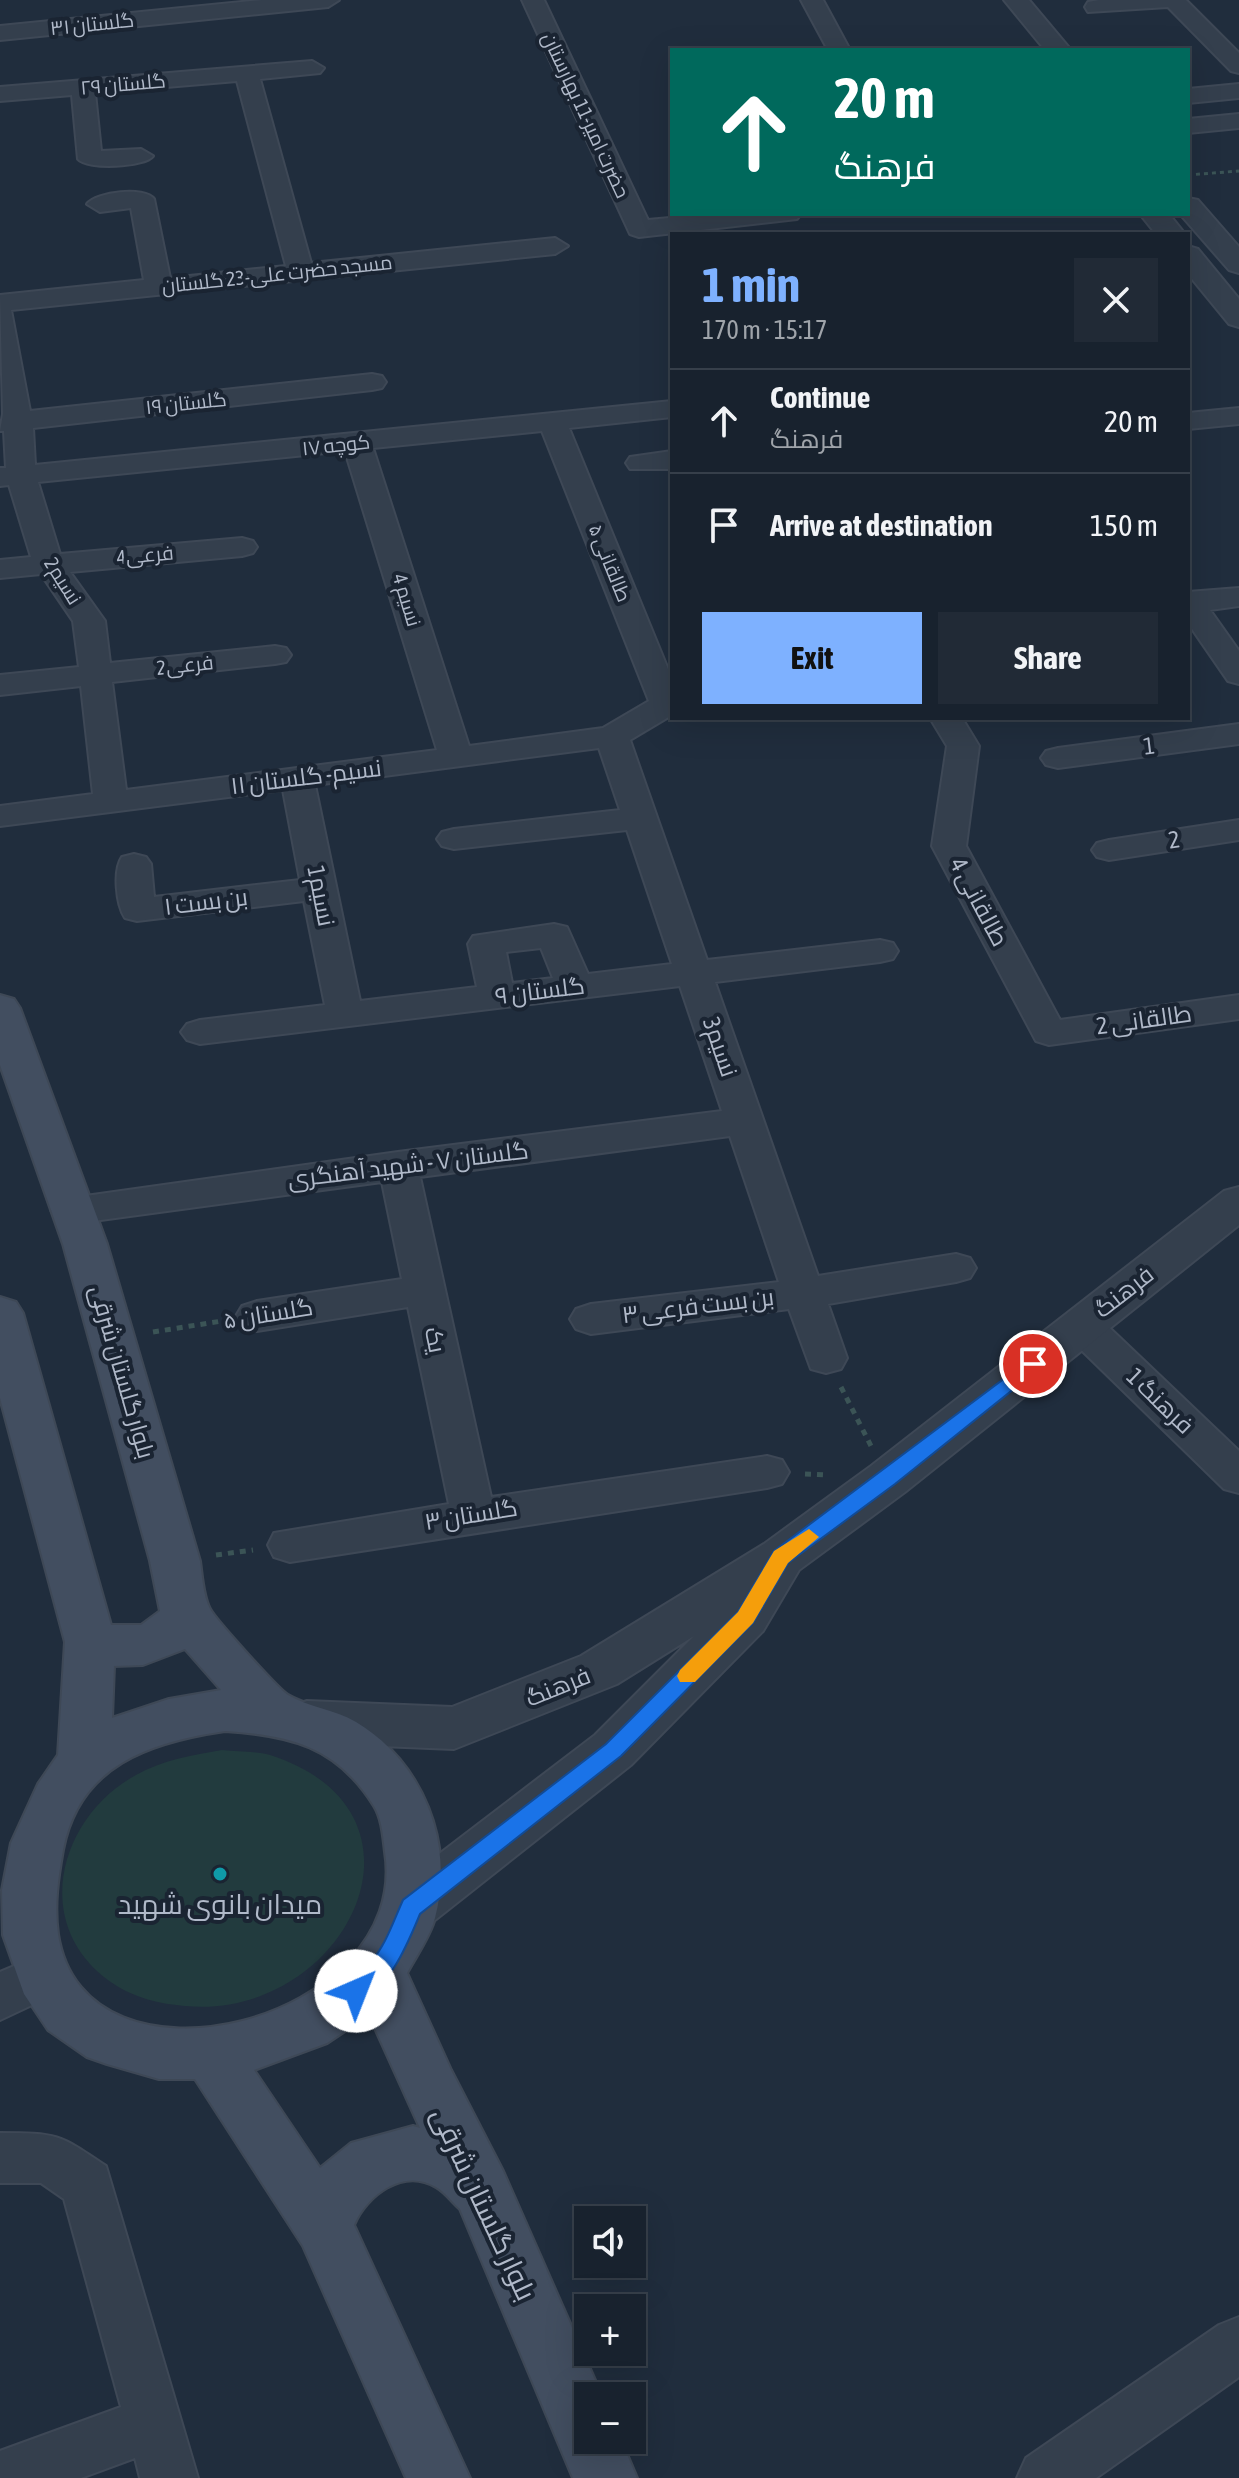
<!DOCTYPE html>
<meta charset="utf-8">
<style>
:root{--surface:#18222e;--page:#212a36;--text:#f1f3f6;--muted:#9fa4aa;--line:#363f4a;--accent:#7eb1ff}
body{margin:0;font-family:"Asap Condensed",Cairo,sans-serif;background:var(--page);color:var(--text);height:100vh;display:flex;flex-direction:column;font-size:30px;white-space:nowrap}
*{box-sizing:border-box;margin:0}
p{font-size:26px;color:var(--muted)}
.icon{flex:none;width:44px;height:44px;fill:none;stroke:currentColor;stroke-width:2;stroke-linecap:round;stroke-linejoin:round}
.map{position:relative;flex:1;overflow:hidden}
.drawer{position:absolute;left:670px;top:232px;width:520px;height:488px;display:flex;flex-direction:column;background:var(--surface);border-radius:0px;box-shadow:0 8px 32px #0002,0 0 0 2px var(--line)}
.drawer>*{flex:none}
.guide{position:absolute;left:670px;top:48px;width:520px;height:168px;border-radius:0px;box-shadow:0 8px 32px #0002,0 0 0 2px var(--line);background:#00695c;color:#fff;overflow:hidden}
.fabs{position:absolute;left:574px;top:2206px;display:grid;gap:16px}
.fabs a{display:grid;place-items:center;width:72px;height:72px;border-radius:0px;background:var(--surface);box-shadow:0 8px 32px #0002,0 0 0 2px var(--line);font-size:40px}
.pin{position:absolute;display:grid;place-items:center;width:68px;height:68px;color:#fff;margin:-34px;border:4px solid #fff;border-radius:50%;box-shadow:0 2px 8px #0007}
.me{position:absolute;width:88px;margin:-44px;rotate:44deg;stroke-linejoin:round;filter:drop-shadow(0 0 6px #0008)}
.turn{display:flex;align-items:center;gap:28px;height:168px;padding:0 32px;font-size:36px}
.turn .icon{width:104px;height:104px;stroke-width:2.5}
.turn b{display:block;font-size:56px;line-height:68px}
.round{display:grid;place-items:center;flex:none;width:84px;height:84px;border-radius:0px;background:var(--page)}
.overview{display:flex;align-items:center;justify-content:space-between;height:136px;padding:0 32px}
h1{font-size:48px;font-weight:700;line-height:60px;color:var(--accent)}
.primary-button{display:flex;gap:16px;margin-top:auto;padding:16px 32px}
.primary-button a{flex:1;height:92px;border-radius:0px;background:var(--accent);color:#111;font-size:32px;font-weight:700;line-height:92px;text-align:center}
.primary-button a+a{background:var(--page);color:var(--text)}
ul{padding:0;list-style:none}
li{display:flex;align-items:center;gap:24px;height:104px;padding:0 32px;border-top:2px solid var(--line)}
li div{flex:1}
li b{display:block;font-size:30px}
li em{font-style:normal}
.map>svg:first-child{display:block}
.green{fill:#223b3e}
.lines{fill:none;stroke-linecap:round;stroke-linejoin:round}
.minor-casing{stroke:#3e4856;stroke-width:4}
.tertiary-casing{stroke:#3e4856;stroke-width:4}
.secondary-casing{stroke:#3e4856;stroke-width:4}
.path-far1{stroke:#3b5456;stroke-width:3;stroke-dasharray:4 4;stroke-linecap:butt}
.path{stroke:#3b5456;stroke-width:5;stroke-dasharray:6 6;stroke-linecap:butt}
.minor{fill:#343f4d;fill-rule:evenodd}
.tertiary{fill:#343f4d;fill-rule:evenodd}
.secondary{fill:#424e60;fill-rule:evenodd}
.route{fill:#1a73e8;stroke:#114b97;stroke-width:2}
.slow{fill:#f59e0b}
.culture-dot{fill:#0f9aa8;stroke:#1a2432;stroke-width:3}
.labels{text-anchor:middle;stroke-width:8;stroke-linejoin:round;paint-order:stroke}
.far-street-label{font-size:20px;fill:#b0b9c9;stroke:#1a2432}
.street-label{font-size:24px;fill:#b0b9c9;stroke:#1a2432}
.near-poi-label{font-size:28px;fill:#b0b9c9;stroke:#1a2432}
.near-street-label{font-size:28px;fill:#b0b9c9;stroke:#1a2432}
</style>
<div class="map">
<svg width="1239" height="2478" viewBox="0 0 1239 2478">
<rect width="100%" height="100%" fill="#202d3d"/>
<!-- green -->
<path class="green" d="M222 1750C238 1752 256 1751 270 1755 450 1813 344 2021 185 2006 151 2003 122 1994 97 1971 33 1912 64 1814 136 1775 163 1760 192 1755 222 1750Z"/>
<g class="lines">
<!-- minor casing -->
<g class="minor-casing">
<path id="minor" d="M262 0H339L328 7 0 40V26Z
M522 0H544L648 220 713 214H801L797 219 639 237 630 234Z
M801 0H823L850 50H828Z
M1099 0H1186L1239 53V73L1231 71 1168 7 1088 12 1085 7 1088 2Z
M312 61 324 68 320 73 260 79 311 263 555 238 568 246 555 254 11 310 30 411 372 374 382 376 386 382 382 388 372 390 33 428 35 465 672 401V417L569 428 672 679V715L630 740 707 960 880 940 893 943 898 951 893 959 880 962 715 982 818 1276 956 1254 970 1258 976 1268 970 1278 956 1282 828 1304 847 1358 841 1369 826 1373 811 1369 789 1309 591 1334 576 1329 570 1319 576 1309 591 1304 779 1282 730 1136 420 1177 491 1497 767 1456 782 1460 789 1472 782 1484 767 1488 290 1562 274 1557 268 1545 274 1533 449 1504 408 1307 257 1331 242 1326 236 1316 242 1306 257 1301 402 1279 382 1182 71 1224 57 1220 51 1210 57 1200 398 1152 722 1111 680 986 200 1044 187 1040 181 1032 187 1024 200 1020 325 1005 304 901 137 921 125 918C116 904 113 870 122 857L134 854 146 857 151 864 154 897 300 880 283 790 0 826V806L93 794 81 686 0 695V675L79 667 73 621 41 574 0 578V560L31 557 9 485 0 486V468H6L4 431H0L3 414 0 295 144 280 131 208 100 212 87 204C96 192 145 186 154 199L170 278 286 266 237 81 95 93 101 151 141 149 153 156C145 167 87 170 78 159L72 95 0 101V87ZM542 431 649 701 603 728 469 746 373 448ZM345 451 437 750 126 790 112 682 275 664 286 662 291 655 286 648 275 646 110 663 105 621 70 572 242 556 253 553 257 547 253 541 242 538 60 554 38 482ZM599 748 620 810 454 829 442 832 437 839 442 846 454 849 627 830 672 964 588 974 567 927 554 924 473 936 468 944 477 987 360 1001 315 785ZM541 948 553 978 512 983 506 952Z
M1239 84V98L1188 103V89Z
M1239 114V128L1188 133V119Z
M1239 408V424L1188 429V413Z
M672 451V469H630L626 463 630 457Z
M1239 588V606L1210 610 1239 651V684L1228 681 1188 623V592Z
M930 718H962L979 746 966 846 1060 1020 1239 995V1019L1049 1045 1036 1041 932 846 947 746Z
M1239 724V744L1058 768 1046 765 1041 758 1046 751 1058 748Z
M1239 820V840L1109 860 1097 857 1092 850 1097 843 1109 840Z
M1081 1310 1096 1315 1239 1451V1493L1224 1489 1066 1335 1060 1325 1066 1315Z
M33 1958 51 1964 58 1980 51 1996 0 2020V1972Z
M0 2133C57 2133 59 2134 106 2166L198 2478H140L135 2458 81 2478H0V2451L121 2407 64 2199 41 2183H0Z
M1239 2317V2377L1096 2478H1017L1026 2458 1219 2325Z"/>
</g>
<!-- tertiary casing -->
<g class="tertiary-casing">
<path id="tertiary" d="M1004 0H1029L1071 50H1045Z
M1188 198 1198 200 1239 247V273L1229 270 1180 214H1188Z
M1140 214H1169L1185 234H1156Z
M1188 246 1198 249 1239 299V327L1229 324 1188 274Z
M1239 1187V1225L905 1492 799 1570 763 1631 631 1765 430 1924 411 1931 392 1924 384 1907 392 1890 595 1735 694 1636 617 1684 454 1749 307 1743 289 1737 281 1722 289 1707 307 1701 452 1707 581 1656 764 1544 871 1466 1224 1191Z"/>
</g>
<!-- secondary casing -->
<g class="secondary-casing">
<path id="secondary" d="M0 995 14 999 20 1008 107 1244 200 1561C202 1575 203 1596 210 1609 215 1619 279 1690 288 1695 308 1707 334 1709 356 1722 423 1762 455 1844 435 1918 430 1937 416 1956 407 1973L451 2070 503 2171 602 2396H588V2440H621L637 2478H573L460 2209C452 2202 445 2192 436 2187 403 2167 366 2196 354 2225L470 2478H406L303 2246 195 2079H159L107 2064 87 2057 48 2030 24 1994 3 1935 2 1890 11 1843 38 1784 58 1755 65 1642 0 1398V1297L16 1302 23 1313 111 1625H141L160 1611 150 1561 63 1244 0 1065ZM185 1649 221 1690 169 1699 112 1718 114 1666 143 1665ZM225 1731C289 1735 337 1746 374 1806 382 1819 383 1836 385 1852 412 2022 84 2106 58 1934 54 1905 58 1878 63 1850 79 1765 150 1742 225 1731ZM369 2015 420 2128 413 2126 351 2143 320 2168 254 2070 327 2043Z"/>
</g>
<!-- path-far1 -->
<path class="path-far1" d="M1188 175 1239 171"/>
<!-- path -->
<path class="path" d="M153 1332 222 1321
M841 1387 871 1446
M805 1474 827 1475
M216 1555 253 1550"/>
<!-- minor -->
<use href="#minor" class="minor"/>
<!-- tertiary -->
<use href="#tertiary" class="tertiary"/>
<!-- secondary -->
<use href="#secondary" class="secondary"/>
</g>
<!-- route -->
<path class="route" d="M1033 1357 1042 1364 1040 1368 895 1484 788 1563 753 1623 621 1756 420 1914C407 1945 390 1989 356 2001L348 1998 344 1991C350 1979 362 1973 370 1963 386 1945 393 1922 403 1900L606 1744 738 1612 774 1551Z"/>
<!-- slow -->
<path class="slow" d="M809 1529 819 1537 788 1563 753 1623 695 1682H680L677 1676 680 1670 738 1612 774 1551Z"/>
<!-- markers -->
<circle class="culture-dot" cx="220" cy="1874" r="8"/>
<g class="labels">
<!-- far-street labels -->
<g class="far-street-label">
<text transform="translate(92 24) rotate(-6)" y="7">گلستان ۳۱</text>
<text transform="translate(123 84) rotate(-5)" y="7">گلستان ۲۹</text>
<text transform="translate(586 115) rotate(65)" y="7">حضرت امیر-11 بهارستان</text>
<text transform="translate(277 274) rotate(-6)" y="7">مسجد حضرت علی-23 گلستان</text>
<text transform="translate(186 403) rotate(-6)" y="7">گلستان ۱۹</text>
<text transform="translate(336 445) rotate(-6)" y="7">کوچه ۱۷</text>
<text transform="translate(145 555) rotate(-5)" y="7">فرعی4</text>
<text transform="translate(610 563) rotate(68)" y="7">طالقانی ۵</text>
<text transform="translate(63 581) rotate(58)" y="7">نسیم2</text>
<text transform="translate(407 600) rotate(73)" y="7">نسیم 4</text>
<text transform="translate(185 665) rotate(-6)" y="7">فرعی2</text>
</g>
<!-- street labels -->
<g class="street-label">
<text transform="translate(1149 746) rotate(-7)" y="8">1</text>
<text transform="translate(306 777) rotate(-7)" y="8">نسیم- گلستان ۱۱</text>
<text transform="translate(1174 840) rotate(-9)" y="8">2</text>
<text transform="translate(321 896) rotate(79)" y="8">نسیم1</text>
<text transform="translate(206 902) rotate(-7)" y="8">بن بست ۱</text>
<text transform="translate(979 902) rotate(62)" y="8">طالقانی 4</text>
<text transform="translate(540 991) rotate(-7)" y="8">گلستان ۹</text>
<text transform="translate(1144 1020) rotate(-8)" y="8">طالقانی 2</text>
<text transform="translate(720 1047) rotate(71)" y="8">نسیم3</text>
<text transform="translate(408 1165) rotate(-7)" y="8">گلستان ۷ - شهید آهنگری</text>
<text transform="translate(1124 1292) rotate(-38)" y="8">فرهنگ</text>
<text transform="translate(698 1306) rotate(-7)" y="8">بن بست فرعی ۳</text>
<text transform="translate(268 1314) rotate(-9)" y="8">گلستان ۵</text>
<text transform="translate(435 1340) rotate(78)" y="8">یک</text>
<text transform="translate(122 1372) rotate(74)" y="8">بلوار گلستان شرقی</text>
<text transform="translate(1160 1401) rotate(44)" y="8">فرهنگ 1</text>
<text transform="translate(471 1515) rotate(-9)" y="8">گلستان ۳</text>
<text transform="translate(558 1687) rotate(-22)" y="8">فرهنگ</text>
</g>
<!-- near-poi labels -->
<g class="near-poi-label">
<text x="220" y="1914">میدان بانوی شهید</text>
</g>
<!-- near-street labels -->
<g class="near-street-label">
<text transform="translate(484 2204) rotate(65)" y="10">بلوار گلستان شرقی</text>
</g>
</g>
</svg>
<div class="fabs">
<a><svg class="icon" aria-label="sound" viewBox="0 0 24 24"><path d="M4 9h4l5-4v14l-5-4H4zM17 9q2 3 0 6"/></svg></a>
<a>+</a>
<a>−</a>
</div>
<div class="pin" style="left:1033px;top:1364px;background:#d93025"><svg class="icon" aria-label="arrive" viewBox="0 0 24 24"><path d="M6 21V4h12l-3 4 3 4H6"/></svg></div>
<svg class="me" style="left:356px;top:1991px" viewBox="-20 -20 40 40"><circle r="19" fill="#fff"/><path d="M0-13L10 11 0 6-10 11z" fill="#1a73e8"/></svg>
<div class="guide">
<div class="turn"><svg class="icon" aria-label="ahead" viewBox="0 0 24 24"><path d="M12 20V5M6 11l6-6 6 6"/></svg><div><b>20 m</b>فرهنگ</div></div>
</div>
<section class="drawer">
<div class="overview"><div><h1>1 min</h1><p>170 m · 15:17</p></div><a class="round"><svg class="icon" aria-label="close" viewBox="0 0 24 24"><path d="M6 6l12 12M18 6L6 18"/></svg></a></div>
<ul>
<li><svg class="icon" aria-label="ahead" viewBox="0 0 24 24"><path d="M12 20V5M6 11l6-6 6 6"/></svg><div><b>Continue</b><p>فرهنگ</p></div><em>20 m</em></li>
<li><svg class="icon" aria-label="arrive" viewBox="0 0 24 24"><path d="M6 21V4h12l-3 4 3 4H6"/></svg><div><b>Arrive at destination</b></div><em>150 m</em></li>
</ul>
<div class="primary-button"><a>Exit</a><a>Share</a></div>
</section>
</div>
